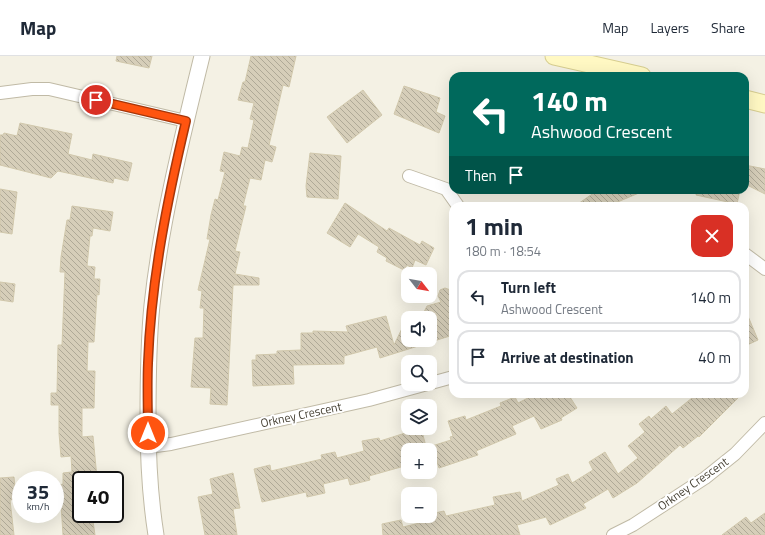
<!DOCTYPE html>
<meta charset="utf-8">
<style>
:root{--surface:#fff;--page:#f6f6f7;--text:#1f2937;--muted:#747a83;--line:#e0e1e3}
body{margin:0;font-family:"Titillium Web",sans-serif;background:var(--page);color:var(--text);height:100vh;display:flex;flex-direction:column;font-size:15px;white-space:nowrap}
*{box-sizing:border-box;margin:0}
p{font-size:13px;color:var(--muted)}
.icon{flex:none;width:22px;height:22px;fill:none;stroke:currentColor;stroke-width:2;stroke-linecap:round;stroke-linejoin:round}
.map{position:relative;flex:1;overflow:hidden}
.drawer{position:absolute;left:449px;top:146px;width:300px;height:196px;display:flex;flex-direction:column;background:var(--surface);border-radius:12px;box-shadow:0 4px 16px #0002}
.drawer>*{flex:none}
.guide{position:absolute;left:449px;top:16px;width:300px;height:122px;border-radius:12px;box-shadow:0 4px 16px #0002;background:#00695c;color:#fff;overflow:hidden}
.needle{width:26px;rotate:121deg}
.tools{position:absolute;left:401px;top:211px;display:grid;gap:8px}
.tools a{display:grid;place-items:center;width:36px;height:36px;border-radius:8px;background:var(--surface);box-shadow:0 4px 16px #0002;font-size:20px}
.speed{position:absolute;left:12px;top:415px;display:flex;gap:8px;font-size:20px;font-weight:700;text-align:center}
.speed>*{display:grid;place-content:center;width:52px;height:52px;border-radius:50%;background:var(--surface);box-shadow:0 4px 16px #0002;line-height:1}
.speed small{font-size:10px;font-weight:400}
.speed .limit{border:2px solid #111;border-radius:6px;background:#fff;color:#111}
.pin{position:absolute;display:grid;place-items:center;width:34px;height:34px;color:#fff;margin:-17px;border:2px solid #fff;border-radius:50%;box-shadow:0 1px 4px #0007}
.me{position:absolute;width:44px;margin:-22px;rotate:0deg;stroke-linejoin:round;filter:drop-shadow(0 0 3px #0008)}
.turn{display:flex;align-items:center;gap:14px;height:84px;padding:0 16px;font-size:18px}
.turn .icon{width:52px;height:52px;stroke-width:2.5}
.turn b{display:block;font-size:28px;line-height:34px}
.then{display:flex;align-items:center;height:38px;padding:0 16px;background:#0003;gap:8px;font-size:15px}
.round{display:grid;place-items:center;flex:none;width:42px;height:42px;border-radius:12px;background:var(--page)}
.head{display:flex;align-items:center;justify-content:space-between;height:68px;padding:0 16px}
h1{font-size:24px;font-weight:700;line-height:30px}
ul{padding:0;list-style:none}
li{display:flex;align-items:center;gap:12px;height:54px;margin:0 8px 6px;padding:0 8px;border:2px solid var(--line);border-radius:12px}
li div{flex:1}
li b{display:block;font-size:15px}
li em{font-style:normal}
header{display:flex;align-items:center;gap:24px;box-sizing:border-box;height:56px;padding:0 20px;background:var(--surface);border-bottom:1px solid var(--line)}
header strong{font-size:19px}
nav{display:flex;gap:22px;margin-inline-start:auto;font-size:14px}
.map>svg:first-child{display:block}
.building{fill:url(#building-back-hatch);stroke:#d1c8ac;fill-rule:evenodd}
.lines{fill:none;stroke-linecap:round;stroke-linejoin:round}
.minor-casing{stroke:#c0baa6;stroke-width:14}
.tertiary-casing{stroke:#c0baa6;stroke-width:17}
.secondary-casing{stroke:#d7ce90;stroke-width:19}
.minor{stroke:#fff;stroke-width:12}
.tertiary{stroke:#fff;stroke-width:15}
.secondary{stroke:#fff8c3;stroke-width:17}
.route-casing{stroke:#a6370a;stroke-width:10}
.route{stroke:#ff5410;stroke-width:7}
.labels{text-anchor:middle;stroke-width:4;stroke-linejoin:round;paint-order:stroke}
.street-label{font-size:12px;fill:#464134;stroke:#fff}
</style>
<header>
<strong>Map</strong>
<nav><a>Map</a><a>Layers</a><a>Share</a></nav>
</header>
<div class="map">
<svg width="765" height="479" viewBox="0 0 765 479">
<defs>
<pattern id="building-back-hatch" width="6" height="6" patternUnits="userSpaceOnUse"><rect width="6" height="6" fill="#d6ceb9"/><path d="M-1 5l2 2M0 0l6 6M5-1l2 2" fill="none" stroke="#afa997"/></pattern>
</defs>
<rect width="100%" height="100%" fill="#f4f1e4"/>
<!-- building -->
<path class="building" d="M117 0H152L149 12 116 5Z
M251 0H296L289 31 283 29 269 89 276 91 272 106 265 104 261 124 250 122 243 150H246L235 195 240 196 235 218 259 222V229H233L227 349 210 348 211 332 191 331 195 282H203L204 252H200L202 235 198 234 210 183H207L211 159 215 143 218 144 225 116 220 115 224 96 240 100 242 91 248 92 254 64 250 63 254 47 238 44 243 26H245Z
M404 30 440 42 436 56 445 60 439 77 394 58Z
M363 34 382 59 347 87 327 61Z
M20 67 72 78 68 98 92 104 93 98 132 107 128 125 114 122 113 127 58 115 51 122 0 109V79H3L4 77 17 80Z
M310 97 341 100 338 143 307 141 306 130Z
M745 109 765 113V138L745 128Z
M0 133 17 136 12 178 0 176Z
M598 134H646L608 150H575Z
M697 134H740L737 148 696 139Z
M345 147 387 175 389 172 420 189 422 185 434 192 426 209 415 204 412 212 407 209 404 214 386 205 387 202 377 196 379 191 358 178 350 191 327 177Z
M72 150 113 156 110 175 93 172 92 180H90L87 210 95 211 94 223H100L99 239 97 238 94 286H88L87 315H95L94 352H82V381L93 380 97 422 81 423V458H92L95 479H63L61 448 55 449V430L63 428V417L72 416 71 400 61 401 59 377V349H51V337H57L58 289H62L65 216H60L61 201 67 164H70Z
M0 226 15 228 13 246 0 244Z
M445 232 453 235V279L380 302 377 291 344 300V308L293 309 294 328 253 330 252 304H256V299L277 298V295L301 294V277H313V275L348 276 346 270 386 260 394 289 408 260 424 256 427 250 441 246 438 240 440 234ZM408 262H430V284H408Z
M745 253 758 284 745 290Z
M536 338H568L577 352 561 362 562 364 541 373 534 360 512 370 516 378 476 395 478 399 439 412 432 390 451 384 450 381 453 380 448 365 465 360 466 364 501 350 500 347 515 341 518 347Z
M697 338H742L699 381 698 380 683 392 680 389 637 427 613 442 608 433 583 448 586 452 550 469 546 461 517 469 520 479H383L382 468 401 464 403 471 428 465 426 460H430V458L444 455 446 460 495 449 493 441 520 436 522 445 559 429 556 423 568 418 572 427 593 414 589 406 605 396 618 418 638 402 628 390 645 376 639 368 649 360 651 363 666 350 672 358Z
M421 372 427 394H408V409L369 420 370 424 350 429 348 422 323 428 325 437 307 441 306 436 262 446 254 413 270 409 271 415 322 403 321 399 335 396 337 402 364 395 362 385 379 382 380 385Z
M233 417 240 452 233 453 237 479H205L198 441 213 438 210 423Z
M14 421 16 443 10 444 14 479H0V422Z
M765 457V479H722L746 461 751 467Z"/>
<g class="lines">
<!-- minor casing -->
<g class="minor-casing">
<path id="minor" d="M0 37 32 33H49L186 65
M409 120 446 133 458 150
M745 198 765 213
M148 391 171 388 369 344 453 321
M613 479 633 469 705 422 735 398 765 367"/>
</g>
<!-- tertiary casing -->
<g class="tertiary-casing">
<path id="tertiary" d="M156 479C150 441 148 403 148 364 148 326 148 288 152 249 161 165 182 82 202 0"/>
</g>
<!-- secondary casing -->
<g class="secondary-casing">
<path id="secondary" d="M554 0 642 20
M745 43 765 48"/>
</g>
<!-- minor -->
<use href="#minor" class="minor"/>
<!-- tertiary -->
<use href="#tertiary" class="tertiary"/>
<!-- secondary -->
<use href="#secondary" class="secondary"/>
</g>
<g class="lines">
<!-- route casing -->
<g class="route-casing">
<path id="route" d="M96 44 186 65C167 145 151 225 148 307 147 331 148 354 148 377"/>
</g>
<!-- route -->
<use href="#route" class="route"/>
</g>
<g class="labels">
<!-- street labels -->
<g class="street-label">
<text transform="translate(301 359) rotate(-12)" y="4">Orkney Crescent</text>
<text transform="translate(693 428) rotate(-35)" y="4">Orkney Crescent</text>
</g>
</g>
</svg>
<div class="tools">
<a><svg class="needle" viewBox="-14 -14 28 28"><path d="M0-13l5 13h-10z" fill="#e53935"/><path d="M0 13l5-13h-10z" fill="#747a83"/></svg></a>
<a><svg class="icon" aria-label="sound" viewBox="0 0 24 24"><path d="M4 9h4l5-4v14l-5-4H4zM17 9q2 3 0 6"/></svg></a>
<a><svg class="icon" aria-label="search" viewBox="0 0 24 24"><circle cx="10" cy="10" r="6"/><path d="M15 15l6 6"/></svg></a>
<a><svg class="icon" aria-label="layers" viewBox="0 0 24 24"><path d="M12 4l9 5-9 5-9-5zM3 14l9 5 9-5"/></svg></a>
<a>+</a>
<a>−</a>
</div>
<div class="speed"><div>35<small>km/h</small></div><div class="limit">40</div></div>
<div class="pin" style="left:96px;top:44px;background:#d93025"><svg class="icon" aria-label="arrive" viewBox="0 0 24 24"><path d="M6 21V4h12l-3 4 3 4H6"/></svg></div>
<svg class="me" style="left:148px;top:377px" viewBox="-20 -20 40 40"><circle r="17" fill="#ff5410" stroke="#fff" stroke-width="3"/><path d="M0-11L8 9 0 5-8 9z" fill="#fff"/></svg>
<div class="guide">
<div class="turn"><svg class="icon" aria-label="left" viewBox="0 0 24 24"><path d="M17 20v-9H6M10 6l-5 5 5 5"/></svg><div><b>140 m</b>Ashwood Crescent</div></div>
<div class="then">Then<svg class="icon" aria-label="arrive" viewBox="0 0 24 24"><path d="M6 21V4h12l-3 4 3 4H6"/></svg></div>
</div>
<section class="drawer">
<div class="head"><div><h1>1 min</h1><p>180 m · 18:54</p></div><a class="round" style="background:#d93025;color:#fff"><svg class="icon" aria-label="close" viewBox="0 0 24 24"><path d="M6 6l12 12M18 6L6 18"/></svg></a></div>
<ul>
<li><svg class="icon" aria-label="left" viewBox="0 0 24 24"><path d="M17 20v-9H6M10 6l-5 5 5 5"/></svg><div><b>Turn left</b><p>Ashwood Crescent</p></div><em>140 m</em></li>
<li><svg class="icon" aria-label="arrive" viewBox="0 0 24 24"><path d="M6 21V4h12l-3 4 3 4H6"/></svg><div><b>Arrive at destination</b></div><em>40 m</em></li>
</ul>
</section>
</div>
